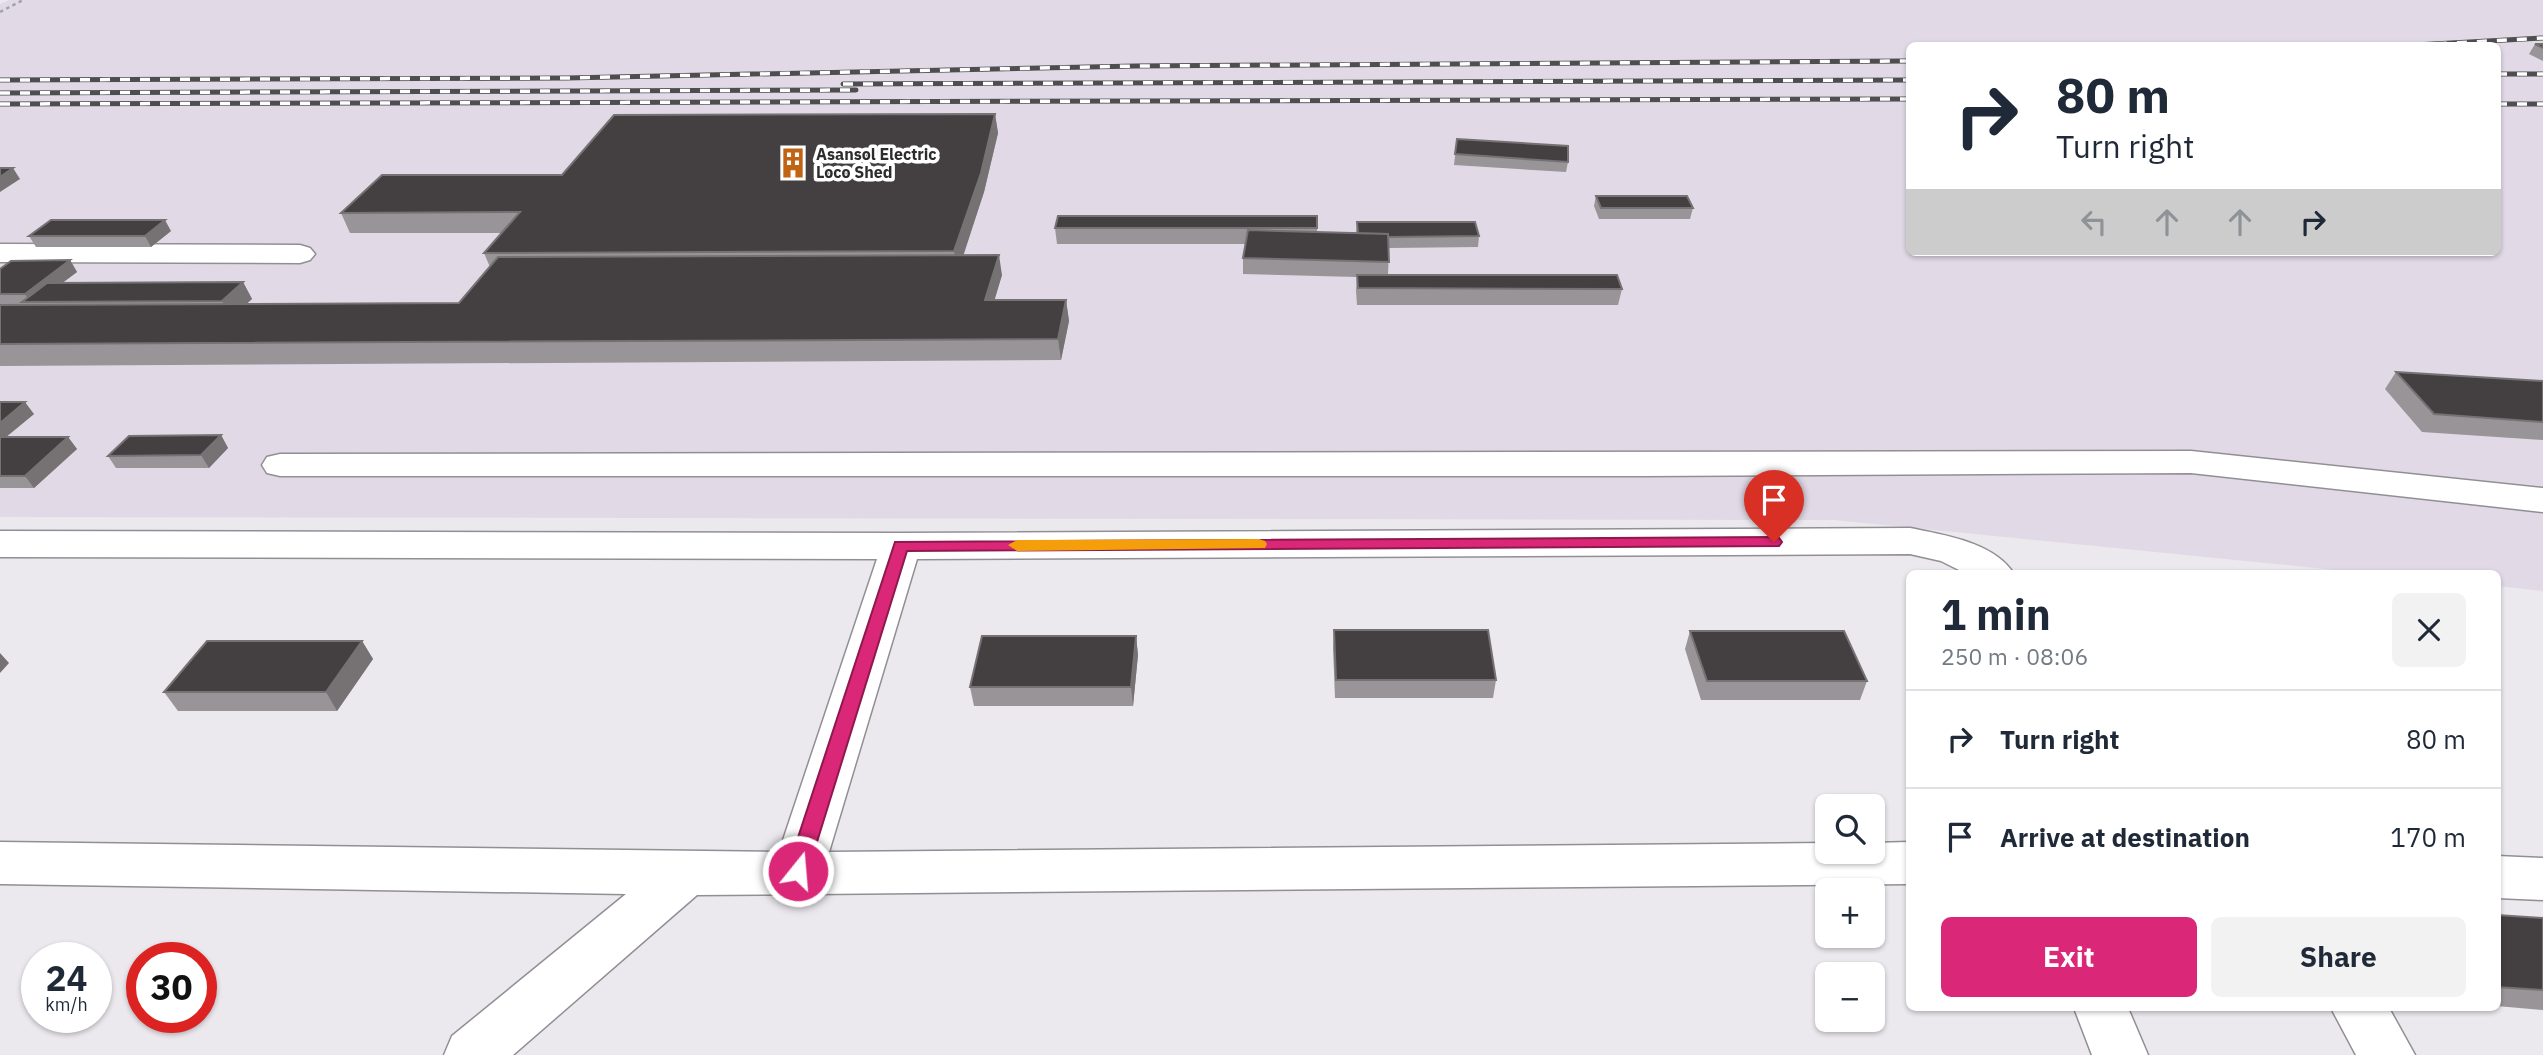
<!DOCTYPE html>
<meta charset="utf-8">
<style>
:root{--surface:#fff;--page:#f2f2f3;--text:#1f2937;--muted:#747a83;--line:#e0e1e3;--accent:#db2777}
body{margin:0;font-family:"IBM Plex Sans",sans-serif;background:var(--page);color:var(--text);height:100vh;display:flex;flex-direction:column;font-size:26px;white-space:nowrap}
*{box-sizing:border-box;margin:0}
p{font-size:23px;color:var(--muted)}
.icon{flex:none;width:38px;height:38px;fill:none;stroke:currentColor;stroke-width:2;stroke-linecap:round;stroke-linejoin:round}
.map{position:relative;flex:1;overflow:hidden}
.side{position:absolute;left:1906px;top:570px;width:595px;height:441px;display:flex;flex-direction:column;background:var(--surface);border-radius:10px;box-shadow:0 2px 5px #0004}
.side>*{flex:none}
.hud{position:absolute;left:1906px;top:42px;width:595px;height:214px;border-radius:10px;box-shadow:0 2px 5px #0004;background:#fff;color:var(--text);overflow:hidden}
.tools{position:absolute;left:1815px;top:794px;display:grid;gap:14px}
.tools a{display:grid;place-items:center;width:70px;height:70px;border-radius:10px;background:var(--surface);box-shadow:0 2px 5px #0004;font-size:35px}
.speed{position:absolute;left:21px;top:942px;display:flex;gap:14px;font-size:35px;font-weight:700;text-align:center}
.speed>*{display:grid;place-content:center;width:91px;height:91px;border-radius:50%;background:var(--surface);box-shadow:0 2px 5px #0004;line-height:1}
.speed small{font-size:18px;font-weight:400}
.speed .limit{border:10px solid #d22;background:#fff;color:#111}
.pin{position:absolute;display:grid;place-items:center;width:60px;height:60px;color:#fff;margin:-72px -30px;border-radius:50% 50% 50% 0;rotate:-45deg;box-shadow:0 0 7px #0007}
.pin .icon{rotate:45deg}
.me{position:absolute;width:77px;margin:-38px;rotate:17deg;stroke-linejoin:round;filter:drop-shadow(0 0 5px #0008)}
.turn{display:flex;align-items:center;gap:24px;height:147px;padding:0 35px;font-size:32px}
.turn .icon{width:91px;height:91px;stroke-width:2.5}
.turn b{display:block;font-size:49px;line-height:60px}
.lanes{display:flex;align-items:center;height:66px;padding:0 35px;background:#0003;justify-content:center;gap:35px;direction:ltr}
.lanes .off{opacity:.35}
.round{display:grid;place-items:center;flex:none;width:74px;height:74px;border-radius:10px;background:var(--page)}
.summary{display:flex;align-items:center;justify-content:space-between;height:119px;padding:0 35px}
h1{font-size:42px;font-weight:800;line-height:52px}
.button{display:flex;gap:14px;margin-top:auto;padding:14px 35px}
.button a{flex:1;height:80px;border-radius:10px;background:var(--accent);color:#fff;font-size:28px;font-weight:800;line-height:80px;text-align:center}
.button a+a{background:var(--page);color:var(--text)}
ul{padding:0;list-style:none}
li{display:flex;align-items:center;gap:21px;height:98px;padding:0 35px;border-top:2px solid var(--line)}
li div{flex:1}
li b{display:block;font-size:26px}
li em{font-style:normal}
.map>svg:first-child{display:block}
.built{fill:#e1dae6;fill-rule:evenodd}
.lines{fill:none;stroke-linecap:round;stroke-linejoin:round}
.minor-casing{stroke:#928f94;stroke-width:3}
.path{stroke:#a4a2a6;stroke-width:2.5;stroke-dasharray:3.5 3.5;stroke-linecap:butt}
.minor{fill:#fff;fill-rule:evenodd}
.rail-casing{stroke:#4e4d4f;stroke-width:5}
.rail{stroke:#fff;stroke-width:3.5;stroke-dasharray:10;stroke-linecap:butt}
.wall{fill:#989497}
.shaded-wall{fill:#767274}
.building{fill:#443f40;stroke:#767274;stroke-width:2}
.route{fill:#db2777;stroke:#8e194d;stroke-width:2}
.slow{fill:#f59e0b}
.labels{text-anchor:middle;stroke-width:7;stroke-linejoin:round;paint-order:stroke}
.far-poi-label{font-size:16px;font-weight:bold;fill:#2c2b2d;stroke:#fff;text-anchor:start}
</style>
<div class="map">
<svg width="2543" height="1055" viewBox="0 0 2543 1055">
<rect width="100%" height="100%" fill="#ebe9ee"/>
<!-- built -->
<path class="built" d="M9 0H2543V591L2497 586V574H2375L1834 520 0 517V4ZM1909 46H2497V252H1909Z"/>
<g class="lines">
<!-- minor casing -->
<g class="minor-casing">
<path id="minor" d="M0 244 300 245 310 248 315 254 310 260 300 263 0 262Z
M2191 451 2543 488V512L2191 473 1644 476H280L267 473 262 465 267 457 280 454Z
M1910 528C1944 535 1994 542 2014 574H1967L1941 561 1910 554 917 559 829 852 1827 843V852H1872V843L1909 842V884L697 895 513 1055H444L452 1036 626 894 0 884V842L779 852 877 559 0 557V531L901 533Z
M2497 856 2543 858V900L2497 898Z
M2074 1008H2128L2148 1055H2092Z
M2331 1008H2389L2415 1055H2356Z"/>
</g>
<!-- path -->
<path class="path" d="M0 12 23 0"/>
<!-- minor -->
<use href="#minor" class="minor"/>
<!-- rail casing -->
<g class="rail-casing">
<path id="rail" d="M2397 46 2543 38
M2497 74H2543
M0 80 567 78 1136 66 1909 61
M843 84 1909 80
M0 93 856 90
M0 104 1909 99
M2497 104H2543"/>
</g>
<!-- rail -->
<use href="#rail" class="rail"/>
</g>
<!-- wall -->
<path class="wall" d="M2535 44H2543V61L2529 54Z
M995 114 998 133 984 192 963 255 1002 275 994 300H1066L1069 321 1061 360 0 366V269L70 260 77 272 62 283 243 282 252 299 246 304 459 303 490 267 484 253 502 233H350L341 213 562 175Z
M1457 139 1568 162 1566 172 1454 165Z
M1596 196 1693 208 1690 219H1599L1594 206Z
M1317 216V232L1356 233 1357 222 1479 236 1478 247 1389 248 1388 275 1622 289 1618 305H1357L1356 291 1357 277 1243 274V258L1245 244H1057L1055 228Z
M171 231 151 247H36L29 236Z
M2396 372 2543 381V440L2422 432 2385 389Z
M0 402 34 414 6 437H68L77 449 34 488H0Z
M221 435 228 448 209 468H116L108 456Z
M1334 630 1496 680 1493 698H1335L1333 648Z
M1690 631 1867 681 1860 700H1701L1685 649Z
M1136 636 1138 655 1133 706H974L970 687Z
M362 641 373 659 337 711H178L164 692Z
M2497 915 2543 918V1010L2497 1006Z"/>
<!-- shaded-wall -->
<path class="shaded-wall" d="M995 114 998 133 984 192 958 272 954 251Z
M13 168 20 179 0 192V177Z
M165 220 171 231 151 247 145 236Z
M999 255 1002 275 988 322 985 300Z
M70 260 77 272 37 302H30L25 294Z
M243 282 252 299 231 318 222 301Z
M1066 300 1069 321 1061 360 1058 339Z
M25 402 34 414 0 442V423Z
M221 435 228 448 209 468 201 455Z
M68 437 77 449 34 488 25 476Z
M1136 636 1138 655 1133 706 1131 687Z
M362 641 373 659 337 711 326 692Z
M0 653 9 663 0 673Z"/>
<!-- building -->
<path class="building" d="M2535 44H2543V48Z
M995 114 981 173 954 251 484 253 520 212 341 213 382 175H562L614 115Z
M1457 139 1568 146V162L1455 154Z
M0 168H13L0 177Z
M1596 196H1687L1693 208H1601Z
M1058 216H1317V228H1055Z
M51 220H165L145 236H29Z
M1357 222H1475L1479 236 1388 237V234L1358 233Z
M1248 230 1388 234 1389 262 1243 258Z
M999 255 985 300H1066L1058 339 0 344V305L459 303 498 257Z
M70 260 25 294H0V269L11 261Z
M1357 275H1617L1622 289 1358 288Z
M243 282 222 301 22 302 47 283Z
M2396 372 2543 381V422L2434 414Z
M0 402H25L0 423Z
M221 435 201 455 108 456 129 436Z
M1 437H68L25 476H0V438Z
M1334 630H1488L1496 680H1336Z
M1690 631H1844L1867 681H1707Z
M982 636H1136L1131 687H970Z
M207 641H362L326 692H164Z
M2497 915 2543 918V990L2497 987Z"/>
<!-- route -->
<path class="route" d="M1774 537 1779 538 1782 542 1779 546 907 551 808 871 805 877 798 879 790 877 787 871 895 542Z"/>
<!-- slow -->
<path class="slow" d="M1259 539 1265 541 1267 544 1265 548 1017 551 1008 545 1017 540Z"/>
<!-- icons -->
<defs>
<g id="building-bare" transform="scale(2.415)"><path d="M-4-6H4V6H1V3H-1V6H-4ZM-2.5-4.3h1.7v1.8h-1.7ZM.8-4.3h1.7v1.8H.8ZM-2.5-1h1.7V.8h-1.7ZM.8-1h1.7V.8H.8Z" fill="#c06313" stroke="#fff" stroke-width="2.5" paint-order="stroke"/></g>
</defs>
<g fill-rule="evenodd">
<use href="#building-bare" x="793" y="163"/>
</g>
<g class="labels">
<!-- far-poi labels -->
<g class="far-poi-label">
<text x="816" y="160">Asansol Electric<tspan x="816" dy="18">Loco Shed</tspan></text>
</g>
</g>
</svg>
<div class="tools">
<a><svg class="icon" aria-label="search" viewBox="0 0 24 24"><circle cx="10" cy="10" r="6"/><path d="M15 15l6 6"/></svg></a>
<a>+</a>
<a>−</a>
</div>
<div class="speed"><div>24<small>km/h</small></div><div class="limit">30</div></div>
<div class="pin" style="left:1774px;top:542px;background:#d93025"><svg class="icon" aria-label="arrive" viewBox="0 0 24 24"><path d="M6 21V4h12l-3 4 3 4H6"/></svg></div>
<svg class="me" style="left:798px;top:871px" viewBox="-20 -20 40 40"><circle r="17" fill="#db2777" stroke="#fff" stroke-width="3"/><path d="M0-11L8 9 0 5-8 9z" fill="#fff"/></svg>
<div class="hud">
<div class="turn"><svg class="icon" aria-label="right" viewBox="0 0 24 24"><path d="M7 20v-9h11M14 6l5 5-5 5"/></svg><div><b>80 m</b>Turn right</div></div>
<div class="lanes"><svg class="icon off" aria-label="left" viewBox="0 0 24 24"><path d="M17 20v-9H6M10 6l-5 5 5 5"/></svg><svg class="icon off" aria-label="ahead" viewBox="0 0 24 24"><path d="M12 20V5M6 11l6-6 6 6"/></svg><svg class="icon off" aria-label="ahead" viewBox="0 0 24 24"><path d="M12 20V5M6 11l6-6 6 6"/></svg><svg class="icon" aria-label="right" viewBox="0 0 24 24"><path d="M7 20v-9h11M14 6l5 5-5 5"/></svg></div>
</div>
<section class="side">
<div class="summary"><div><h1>1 min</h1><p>250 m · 08:06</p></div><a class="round"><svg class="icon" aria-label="close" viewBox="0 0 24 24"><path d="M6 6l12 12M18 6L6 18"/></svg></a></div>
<ul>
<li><svg class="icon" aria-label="right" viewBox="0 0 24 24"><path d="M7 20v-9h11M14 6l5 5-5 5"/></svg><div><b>Turn right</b></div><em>80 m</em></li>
<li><svg class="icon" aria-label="arrive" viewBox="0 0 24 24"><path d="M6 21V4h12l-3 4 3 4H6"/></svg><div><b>Arrive at destination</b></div><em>170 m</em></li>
</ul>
<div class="button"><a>Exit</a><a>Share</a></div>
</section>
</div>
